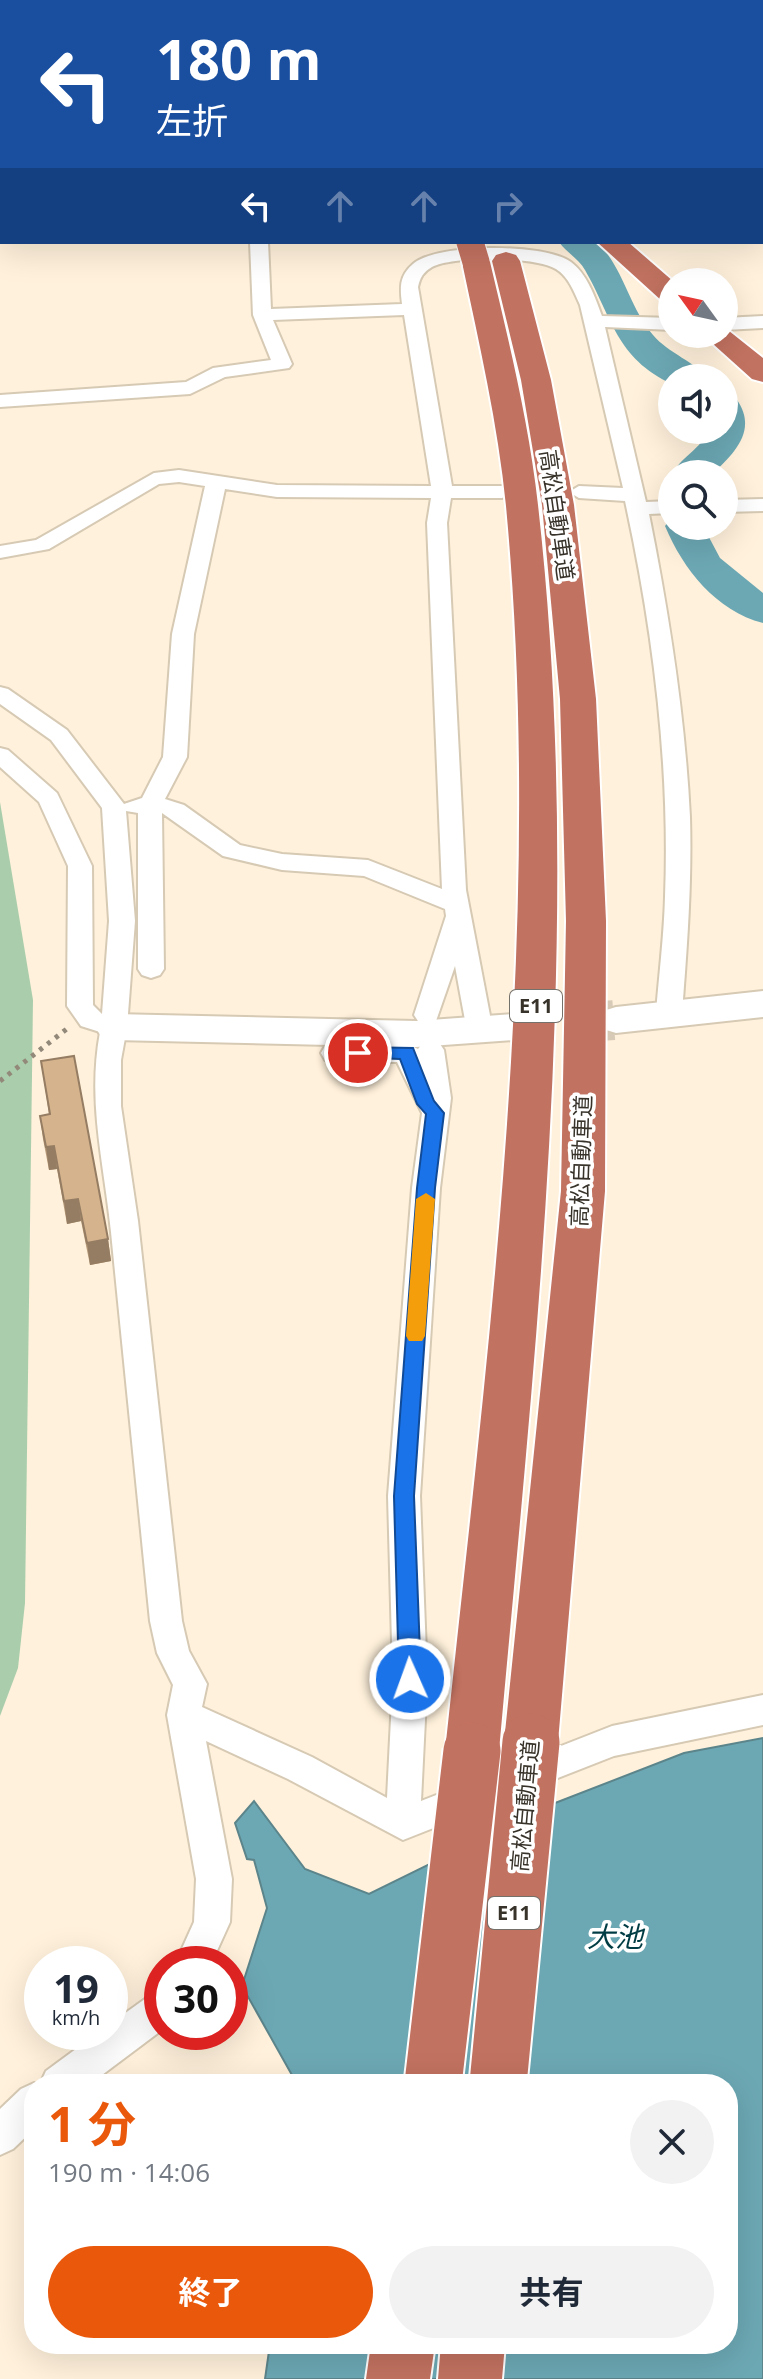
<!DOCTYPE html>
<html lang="ja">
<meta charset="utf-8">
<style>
:root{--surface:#fff;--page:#f2f2f3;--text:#1f2937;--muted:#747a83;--accent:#ea580c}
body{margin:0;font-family:"Open Sans","Noto Sans JP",sans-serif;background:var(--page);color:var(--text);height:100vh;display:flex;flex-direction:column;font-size:30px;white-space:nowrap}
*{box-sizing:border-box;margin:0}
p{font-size:26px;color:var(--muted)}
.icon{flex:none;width:44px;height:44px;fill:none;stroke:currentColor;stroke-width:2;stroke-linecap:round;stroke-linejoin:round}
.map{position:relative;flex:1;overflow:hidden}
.details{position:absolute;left:24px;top:2074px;width:714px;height:280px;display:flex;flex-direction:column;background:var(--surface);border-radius:32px;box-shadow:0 8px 32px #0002}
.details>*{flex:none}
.hud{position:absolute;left:0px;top:0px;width:764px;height:244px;box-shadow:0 8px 32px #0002;background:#1a4fa0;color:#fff;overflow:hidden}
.needle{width:52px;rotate:303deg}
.controls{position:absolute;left:658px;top:268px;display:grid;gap:16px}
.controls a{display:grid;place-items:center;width:80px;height:80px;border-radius:50%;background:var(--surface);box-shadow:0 8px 32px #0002;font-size:40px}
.speed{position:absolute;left:24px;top:1946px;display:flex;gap:16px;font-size:40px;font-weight:700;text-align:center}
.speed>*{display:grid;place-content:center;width:104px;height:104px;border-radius:50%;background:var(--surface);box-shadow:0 8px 32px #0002;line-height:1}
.speed small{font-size:20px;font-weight:400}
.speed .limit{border:12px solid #d22;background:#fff;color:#111}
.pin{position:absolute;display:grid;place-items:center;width:68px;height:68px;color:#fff;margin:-34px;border:4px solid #fff;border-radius:50%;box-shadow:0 2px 8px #0007}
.me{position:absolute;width:88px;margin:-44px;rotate:358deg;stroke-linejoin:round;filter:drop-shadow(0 0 6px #0008)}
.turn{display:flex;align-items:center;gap:28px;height:168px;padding:0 24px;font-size:36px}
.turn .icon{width:104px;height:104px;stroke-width:2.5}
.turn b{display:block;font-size:56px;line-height:68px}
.lanes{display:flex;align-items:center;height:76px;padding:0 24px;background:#0003;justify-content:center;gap:40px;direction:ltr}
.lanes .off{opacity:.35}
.round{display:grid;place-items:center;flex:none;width:84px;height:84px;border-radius:42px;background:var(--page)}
.overview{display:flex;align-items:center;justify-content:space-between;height:136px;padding:0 24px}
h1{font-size:48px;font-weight:700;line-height:60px;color:var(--accent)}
.primary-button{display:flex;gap:16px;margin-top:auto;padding:16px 24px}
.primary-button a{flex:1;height:92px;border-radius:48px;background:var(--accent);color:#fff;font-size:32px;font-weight:700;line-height:92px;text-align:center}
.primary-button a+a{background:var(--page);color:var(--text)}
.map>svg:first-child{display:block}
.green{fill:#aaceac}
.water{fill:#6ca8b4;stroke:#5c858b;stroke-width:2}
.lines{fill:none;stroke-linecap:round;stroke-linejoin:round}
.river{fill:#6ca8b4;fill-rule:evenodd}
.secondary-tunnel{stroke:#d7cbb8;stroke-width:40;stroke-dasharray:40 20;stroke-linecap:butt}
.street-casing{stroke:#d7cab4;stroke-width:4}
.secondary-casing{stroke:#d7cab4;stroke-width:4}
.highway-casing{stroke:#fff;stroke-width:4}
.path{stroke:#92897a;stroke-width:5;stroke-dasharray:4 6;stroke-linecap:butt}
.street{fill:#fff;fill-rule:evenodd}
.secondary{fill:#fff;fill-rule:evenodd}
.highway{fill:#c27260;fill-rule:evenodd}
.highway-bridge-far1-casing{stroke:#fff;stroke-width:29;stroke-linecap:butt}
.highway-bridge-casing{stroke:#fff;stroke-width:61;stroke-linecap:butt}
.highway-bridge-far1{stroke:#c27260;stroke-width:27}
.highway-bridge{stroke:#c27260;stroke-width:57}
.wall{fill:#b79a79}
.shaded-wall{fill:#957d63}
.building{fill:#d5b38d;stroke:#957d63;stroke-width:2}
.route{fill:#1a73e8;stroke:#114b97;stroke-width:2}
.slow{fill:#f59e0b}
.labels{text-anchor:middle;stroke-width:7;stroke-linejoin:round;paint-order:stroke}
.shield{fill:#fff;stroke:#74706a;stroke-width:2}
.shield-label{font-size:20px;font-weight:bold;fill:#38332a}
.street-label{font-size:22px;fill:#38332a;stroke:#fff}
.near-water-label{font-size:28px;font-style:italic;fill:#003c44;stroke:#fff}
</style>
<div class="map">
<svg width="763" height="2379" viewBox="0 0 763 2379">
<rect width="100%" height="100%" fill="#fff1db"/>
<!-- green -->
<path class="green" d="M0 802 33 1000 25 1603 18 1668 0 1716Z"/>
<!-- water -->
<path class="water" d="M763 1738V2379H265L270 2344H728V2084H297L242 1986 267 1908 254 1860 247 1859 235 1823 254 1801 305 1869 369 1894 550 1805 684 1753Z"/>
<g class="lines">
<!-- river -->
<path class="river" d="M350 0H406L407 2H351Z
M559 242 598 243C624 269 629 307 653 335 668 353 697 363 707 378H672V384C616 358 612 317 585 270 579 259 567 253 559 242Z
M724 397 737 400C758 430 734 454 712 474L672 475C679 458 702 449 708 430H724Z
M672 517V526H703L720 558 763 593V623C716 611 683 569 665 526Z"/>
<!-- secondary-tunnel -->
<path class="secondary-tunnel" d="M514 1027 616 1020"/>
<!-- street casing -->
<g class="street-casing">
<path id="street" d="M454 0H479L481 2H456Z
M586 0H602L603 2H587Z
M629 0H645L646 2H630Z
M762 181H763V191H762Z
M0 193H2V203H0Z
M250 242H268L271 309 402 304C400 288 399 276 413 264 436 243 545 243 571 262 587 274 595 297 602 316L672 318V330L605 327 646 502 672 501V513L649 514C669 614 685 715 690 817 692 883 687 948 682 1013L678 1019 669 1022 660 1019 656 1013C659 974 664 936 665 897 670 764 653 630 625 501L579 498 569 492 579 486 623 488 580 305C574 292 569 277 556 269 536 256 452 256 432 267 423 272 420 278 418 287L452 486H502L512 492 502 498H451L447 523 466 890 493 1031 489 1037 480 1040 471 1037 467 1031 455 966 436 1021 427 1024 418 1021 414 1015 446 916 445 909 364 876 282 870 223 856 162 813 164 969 160 975 151 978 142 975 138 969V813L126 811 135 921 127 1027 121 1060V1106L138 1221 182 1621 189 1651 207 1684 202 1707 312 1757 387 1798 393 1679 388 1496 412 1188 422 1113 397 1062H334L325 1060 321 1053 325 1046 334 1044H407L418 1049 422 1044 431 1041 440 1044 444 1050 451 1098 440 1188 420 1496 427 1679 421 1801 472 1781 484 1786 489 1797 484 1808 403 1840 288 1779 206 1741 232 1879 230 1922 211 1964H175L194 1922 196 1879 167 1715 173 1685 157 1653 150 1621C137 1491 124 1362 111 1232 104 1163 87 1102 100 1032L81 1026 67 1006 68 866 39 802 0 767V748L8 750 57 793 92 866 93 1005 102 1014 109 921 102 808 51 740 0 704V687L8 689 67 730 124 804 142 798 163 757 172 634 205 486 179 482 159 484 49 549 0 558V546L36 540 154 473 179 470 277 485 431 486 404 315 273 320 292 364 289 368 225 377 190 394 0 407V395L186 382 213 368 271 360 253 315ZM225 489 277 497 431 498 427 523 442 889 368 860 282 854 240 845 184 805 165 799 187 757 194 634Z
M763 316V328L724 330V318Z
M763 499V511L724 512V500Z
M763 1695V1725L614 1756 522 1792 510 1788 505 1777 510 1766 612 1726Z
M162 1990V2030L90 2084H40L46 2071 99 2032H110V2024L149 1996Z
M34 2083V2129L13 2149 0 2155V2109L21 2089Z"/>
</g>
<!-- secondary casing -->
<g class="secondary-casing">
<path id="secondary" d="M763 991V1017L616 1033 603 1029 597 1020 603 1011 616 1007Z
M114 1014 416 1021 514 1014 527 1018 533 1027 527 1036 514 1040 416 1047 114 1040 101 1036 95 1027 101 1018Z"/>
</g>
<!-- highway casing -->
<g class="highway-casing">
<path id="highway" d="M315 0H340L341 2H316Z
M404 0H428L429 2H405Z
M597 242H628L674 282 672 304 662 301Z
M506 252 516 255 520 261 551 380 574 505 596 699 606 921 605 1191 558 1742 550 1759 531 1766 512 1759 504 1742 561 1191 566 921 560 699 542 505 521 380 492 261 496 255Z
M476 253 486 256 490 262C509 342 529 423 538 505 585 921 536 1337 499 1751L491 1768 472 1775 453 1768 445 1751C489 1338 545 922 506 506 498 424 479 343 462 262L466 256Z
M724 327 763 358V382L752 379 702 334H724Z
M371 2344H435L430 2379H366Z
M441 2344H505L502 2379H438Z"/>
</g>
<!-- path -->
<path class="path" d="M0 1081 68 1028"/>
<!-- street -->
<use href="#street" class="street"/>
<!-- secondary -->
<use href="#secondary" class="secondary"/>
<!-- highway -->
<use href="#highway" class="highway"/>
<!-- highway-bridge-far1 casing -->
<g class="highway-bridge-far1-casing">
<path id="highway-bridge-far1" d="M470 242 476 262"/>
</g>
<!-- highway-bridge casing -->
<g class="highway-bridge-casing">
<path id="highway-bridge" d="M433 2084 472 1751
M498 2084 531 1742"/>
</g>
<!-- highway-bridge-far1 -->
<use href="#highway-bridge-far1" class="highway-bridge-far1"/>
<!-- highway-bridge -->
<use href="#highway-bridge" class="highway-bridge"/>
</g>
<!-- wall -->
<path class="wall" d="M41 1061 108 1239 111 1261 90 1265 81 1221 67 1224 57 1169 49 1170 43 1139 40 1116 49 1114Z"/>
<!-- shaded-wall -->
<path class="shaded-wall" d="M54 1146 57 1169 49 1170 46 1147Z
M78 1199 81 1221 67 1224 64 1201Z
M108 1239 111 1261 90 1265 87 1243Z"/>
<!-- building -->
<path class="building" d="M74 1056 108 1239 87 1243 78 1199 64 1201 54 1146 46 1147 40 1116 50 1114 41 1061Z"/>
<!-- route -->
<path class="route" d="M358 1047 413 1048 434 1101 444 1113 435 1188 414 1496 421 1679 418 1686 410 1689 402 1686 399 1679 394 1496 417 1188 426 1114 417 1104 400 1059 352 1057 350 1053 352 1049Z"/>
<!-- slow -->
<path class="slow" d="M426 1193 435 1199 425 1336 422 1341H409L406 1336 416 1199Z"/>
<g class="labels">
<!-- shield labels -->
<g class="shield">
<rect x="510" y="990" width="52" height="32" rx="6"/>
<rect x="488" y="1897" width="52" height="32" rx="6"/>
</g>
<g class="shield-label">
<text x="536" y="1013">E11</text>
<text x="514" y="1920">E11</text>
</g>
<!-- street labels -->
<g class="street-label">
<text transform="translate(557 515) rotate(82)" y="8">高松自動車道</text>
<text transform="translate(581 1161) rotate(-88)" y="8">高松自動車道</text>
<text transform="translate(525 1806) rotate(-85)" y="8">高松自動車道</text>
</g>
<!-- near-water labels -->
<g class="near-water-label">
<text x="615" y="1947">大池</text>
</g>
</g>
</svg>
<div class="controls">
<a><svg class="needle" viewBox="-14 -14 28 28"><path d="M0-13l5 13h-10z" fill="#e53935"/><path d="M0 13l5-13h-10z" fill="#747a83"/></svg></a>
<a><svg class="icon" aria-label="sound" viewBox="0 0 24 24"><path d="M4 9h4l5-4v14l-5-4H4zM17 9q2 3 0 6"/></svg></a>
<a><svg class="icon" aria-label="search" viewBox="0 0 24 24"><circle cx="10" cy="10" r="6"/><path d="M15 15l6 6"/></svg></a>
</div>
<div class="speed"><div>19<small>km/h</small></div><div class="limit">30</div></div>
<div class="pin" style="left:358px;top:1053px;background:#d93025"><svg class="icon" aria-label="arrive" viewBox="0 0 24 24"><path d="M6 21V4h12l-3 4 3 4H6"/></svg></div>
<svg class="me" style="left:410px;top:1679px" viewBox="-20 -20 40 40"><circle r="17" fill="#1a73e8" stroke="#fff" stroke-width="3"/><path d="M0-11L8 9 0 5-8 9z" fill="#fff"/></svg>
<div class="hud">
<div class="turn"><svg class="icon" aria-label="left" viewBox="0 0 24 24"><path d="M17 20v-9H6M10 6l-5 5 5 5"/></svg><div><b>180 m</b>左折</div></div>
<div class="lanes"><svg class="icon" aria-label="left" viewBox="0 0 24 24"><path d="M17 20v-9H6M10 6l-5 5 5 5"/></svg><svg class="icon off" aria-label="ahead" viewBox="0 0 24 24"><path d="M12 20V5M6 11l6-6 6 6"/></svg><svg class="icon off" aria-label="ahead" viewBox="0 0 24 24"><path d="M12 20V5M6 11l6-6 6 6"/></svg><svg class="icon off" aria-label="right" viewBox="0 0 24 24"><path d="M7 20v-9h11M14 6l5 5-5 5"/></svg></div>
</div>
<section class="details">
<div class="overview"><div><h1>1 分</h1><p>190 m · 14:06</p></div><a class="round"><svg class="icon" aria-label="close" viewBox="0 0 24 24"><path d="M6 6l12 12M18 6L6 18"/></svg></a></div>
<div class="primary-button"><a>終了</a><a>共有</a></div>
</section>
</div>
